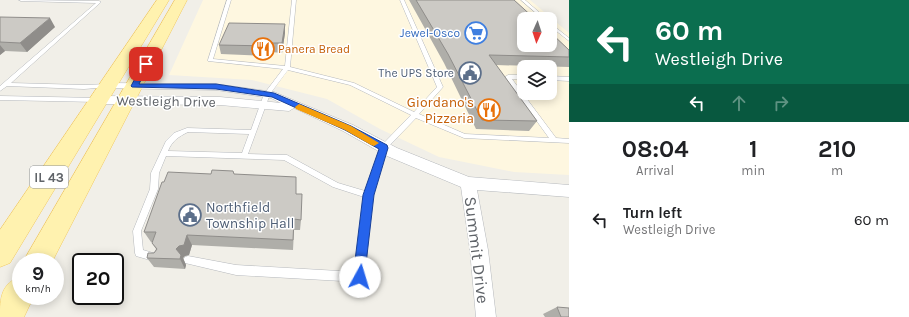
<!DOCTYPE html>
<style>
:root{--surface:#fff;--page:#f6f6f6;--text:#202124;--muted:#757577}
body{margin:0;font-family:Karla,sans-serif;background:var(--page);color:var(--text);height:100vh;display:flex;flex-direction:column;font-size:15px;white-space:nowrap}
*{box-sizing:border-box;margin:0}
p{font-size:13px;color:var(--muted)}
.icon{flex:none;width:22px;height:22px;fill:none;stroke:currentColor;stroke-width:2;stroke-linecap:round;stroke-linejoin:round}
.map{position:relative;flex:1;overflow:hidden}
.drawer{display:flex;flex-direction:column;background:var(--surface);width:340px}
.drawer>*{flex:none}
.hud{background:#0b6e4f;color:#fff;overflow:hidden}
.needle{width:26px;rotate:183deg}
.controls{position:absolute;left:517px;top:12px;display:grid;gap:8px}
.controls a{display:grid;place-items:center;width:40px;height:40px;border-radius:8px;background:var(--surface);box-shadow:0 2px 10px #0003;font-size:20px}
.speed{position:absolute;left:12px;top:253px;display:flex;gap:8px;font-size:20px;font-weight:700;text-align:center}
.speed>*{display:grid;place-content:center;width:52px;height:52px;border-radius:50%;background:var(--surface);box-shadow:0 2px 10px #0003;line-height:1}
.speed small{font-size:10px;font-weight:400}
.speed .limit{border:2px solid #111;border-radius:6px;background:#fff;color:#111}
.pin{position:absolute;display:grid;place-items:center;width:34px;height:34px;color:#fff;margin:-17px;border-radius:8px;box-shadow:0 2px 6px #0006}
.me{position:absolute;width:44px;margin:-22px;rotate:6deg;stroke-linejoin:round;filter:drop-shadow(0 0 3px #0008)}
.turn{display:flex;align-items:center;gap:14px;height:84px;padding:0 20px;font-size:18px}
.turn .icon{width:52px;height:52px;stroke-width:2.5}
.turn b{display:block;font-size:28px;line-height:34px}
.lanes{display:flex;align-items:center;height:38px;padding:0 20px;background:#0003;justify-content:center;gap:20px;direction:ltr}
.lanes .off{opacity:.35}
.eta{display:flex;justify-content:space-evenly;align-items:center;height:68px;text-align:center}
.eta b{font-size:24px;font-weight:700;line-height:28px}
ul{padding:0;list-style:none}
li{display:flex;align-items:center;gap:12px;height:60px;padding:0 20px}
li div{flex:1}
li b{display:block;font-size:15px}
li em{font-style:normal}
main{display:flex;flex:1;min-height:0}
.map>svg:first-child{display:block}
.commercial{fill:#fef7e0;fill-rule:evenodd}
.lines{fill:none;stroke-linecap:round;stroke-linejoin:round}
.lane-casing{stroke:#b5b8bc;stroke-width:1}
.street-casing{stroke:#b5b8bc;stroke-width:1}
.primary-casing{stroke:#f2c960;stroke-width:1}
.lane{fill:#fff;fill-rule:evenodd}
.street{fill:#fff;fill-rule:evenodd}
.primary{fill:#fff2af;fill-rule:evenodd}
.wall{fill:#afaea9}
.shaded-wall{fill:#8f8d8a}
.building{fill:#cccac5;stroke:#8f8d8a}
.route{fill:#2563eb;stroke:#184099}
.slow{fill:#f59e0b}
.labels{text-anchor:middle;stroke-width:3;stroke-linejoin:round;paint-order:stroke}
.far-shop-label{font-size:12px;fill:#366cbe;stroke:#fff;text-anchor:end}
.far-food-label{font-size:12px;fill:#c56008;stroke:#fff;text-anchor:start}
.far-service-label{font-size:12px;fill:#4e5e75;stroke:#fff;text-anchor:end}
.shield{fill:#fff;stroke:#8f9295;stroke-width:1}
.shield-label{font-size:13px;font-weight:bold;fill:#5f6368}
.street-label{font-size:14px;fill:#5f6368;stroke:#fff}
.food-label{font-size:14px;fill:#c56008;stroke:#fff;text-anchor:end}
.service-label{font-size:14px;fill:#4e5e75;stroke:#fff;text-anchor:start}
.near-street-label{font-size:17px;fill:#5f6368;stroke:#fff}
</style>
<main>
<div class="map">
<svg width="569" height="317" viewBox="0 0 569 317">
<rect width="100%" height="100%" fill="#f1efe8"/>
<!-- commercial -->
<path class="commercial" d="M203 0H530L569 33V175L514 172 439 157 380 129 327 99 252 80 169 75ZM524 19H550V45H524ZM524 67H550V93H524Z"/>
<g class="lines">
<!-- lane casing -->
<g class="lane-casing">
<path id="lane" d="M19 0 99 1 101 2 11 83 84 85 108 84 110 85V87L84 89 7 86 0 91V86L96 3 21 1Z
M227 0H231L213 59 285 66 292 0H296L290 67 354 83 414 112 437 87 400 0H404L443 87 419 114 465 134 549 138 505 77 508 75H524V79H512L556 138 569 139V143L464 138 416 118 386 149 372 195 365 277 363 280 360 282 236 275 185 263 183 260 185 257 188 256 236 265 356 272 364 197 333 187 284 160 166 156 159 173 158 189 141 231 143 250 160 255 162 258 160 261 157 262 136 256 135 253 133 231 150 189 151 173 166 141 174 133 187 128 251 130 264 94 283 69 208 61V60ZM288 70 350 85 411 115 381 146 365 191 338 183 287 155 248 154 270 94ZM188 132 249 134 242 153 168 151C172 141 178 137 188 132Z
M521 0H525L547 19H543Z
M550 23 569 38V41L550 26Z
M550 76 569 77V81L550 80Z
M0 96 98 98 101 100 98 102 0 100Z"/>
</g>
<!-- street casing -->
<g class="street-casing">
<path id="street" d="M108 83 216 84 274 92 353 125 397 148 469 177 569 185V197L477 190 488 250 496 317H476L470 250 461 187 387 156 343 131 294 108 289 111 220 105 99 104 93 100 99 96 220 97 281 103 271 98 216 90 104 88 102 86Z"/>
</g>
<!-- primary casing -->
<g class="primary-casing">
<path id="primary" d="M157 0H169L10 263 0 267V230Z
M175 0H187L52 262H23Z
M21 276V296H34L24 317H0C0 297 1 284 21 276Z"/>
</g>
<!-- lane -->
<use href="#lane" class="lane"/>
<!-- street -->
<use href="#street" class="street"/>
<!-- primary -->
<use href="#primary" class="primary"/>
</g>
<!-- wall -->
<path class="wall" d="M409 0H514L569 50V67L496 65 537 121 529 131 476 129 444 63Z
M0 17 55 27 27 52 5 51 0 55Z
M285 24V33L282 53 271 52 270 56 221 54 219 45Z
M211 174H234L296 194 301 220 300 230H294L293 250 192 245 189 255 185 256 183 258 186 265 185 269 154 267 147 258 154 253 156 249 152 243 153 242H151L144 232 164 182Z
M557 307 569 317H545L543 314Z"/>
<!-- shaded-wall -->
<path class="shaded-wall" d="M50 18 55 27 27 52 20 43Z
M285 24V33L282 53V43Z
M271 43V52L270 56V46Z
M0 45 5 51 0 55Z
M187 235 192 245 189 255 185 256 183 258 186 265 185 269 180 259 176 249Z"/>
<!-- building -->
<path class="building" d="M416 0H514L535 19H524V45H550V32L569 50V57L489 55 537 121 482 120 448 54Z
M0 17 50 18 20 43 0 42Z
M229 23 285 24 282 43H271L270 46 219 45Z
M212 170 233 171 234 174 296 177V194H302L301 220 294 219 293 240 187 235 184 245 179 246 176 249 181 255 180 259 147 258 148 253H154L157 249 152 243 156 232H144L162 182H164L168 172 211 174Z
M557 307 569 308V317H561Z"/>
<!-- route -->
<path class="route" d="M144 62 149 64 139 84H216L274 93 351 126 387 145 388 148 374 195 364 281 360 283 355 281 353 277 363 195 379 149 345 130 272 97 216 89 132 87 131 86Z"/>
<!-- slow -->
<path class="slow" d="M299 104 351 126 379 143 374 146 371 145 345 130 296 109 295 107Z"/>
<!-- icons -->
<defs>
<g id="supermarket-ring" transform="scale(1.15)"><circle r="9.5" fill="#fff" stroke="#3f7fe0" stroke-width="1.5"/><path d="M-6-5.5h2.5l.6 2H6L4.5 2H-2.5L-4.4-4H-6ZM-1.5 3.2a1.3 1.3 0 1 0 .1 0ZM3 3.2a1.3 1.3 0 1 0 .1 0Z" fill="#3f7fe0"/></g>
<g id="restaurant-ring" transform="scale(1.15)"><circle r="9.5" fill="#fff" stroke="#e8710a" stroke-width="1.5"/><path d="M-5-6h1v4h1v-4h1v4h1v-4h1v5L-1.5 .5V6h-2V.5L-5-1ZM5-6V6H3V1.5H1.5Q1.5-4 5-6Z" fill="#e8710a"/></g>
<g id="civic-ring" transform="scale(1.15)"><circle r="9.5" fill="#fff" stroke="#5c6f8a" stroke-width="1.5"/><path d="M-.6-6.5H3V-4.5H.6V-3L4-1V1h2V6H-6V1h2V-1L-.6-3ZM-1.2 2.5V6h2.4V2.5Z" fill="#5c6f8a"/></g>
</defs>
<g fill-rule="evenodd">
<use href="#supermarket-ring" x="476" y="33"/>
<use href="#restaurant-ring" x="263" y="49"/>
<use href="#civic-ring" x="470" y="73"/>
<use href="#restaurant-ring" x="489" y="110"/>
<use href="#civic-ring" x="190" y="215"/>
</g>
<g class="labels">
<!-- far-shop labels -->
<g class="far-shop-label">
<text x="460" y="37">Jewel-Osco</text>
</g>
<!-- far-food labels -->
<g class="far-food-label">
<text x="278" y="53">Panera Bread</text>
</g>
<!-- far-service labels -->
<g class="far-service-label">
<text x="454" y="77">The UPS Store</text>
</g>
<!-- shield labels -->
<rect class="shield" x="30" y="166" width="38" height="22" rx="3"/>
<g class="shield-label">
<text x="49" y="182">IL 43</text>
</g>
<!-- street labels -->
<g class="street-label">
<text transform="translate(166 101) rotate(1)" y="5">Westleigh Drive</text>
</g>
<!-- food labels -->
<g class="food-label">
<text x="474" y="107">Giordano's<tspan x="474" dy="16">Pizzeria</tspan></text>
</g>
<!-- service labels -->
<g class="service-label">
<text x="206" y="212">Northfield<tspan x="206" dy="16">Township Hall</tspan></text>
</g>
<!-- near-street labels -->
<g class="near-street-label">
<text transform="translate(477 250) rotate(83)" y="6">Summit Drive</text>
</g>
</g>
</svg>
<div class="controls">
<a><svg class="needle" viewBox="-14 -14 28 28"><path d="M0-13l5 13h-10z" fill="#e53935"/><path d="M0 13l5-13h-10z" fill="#757577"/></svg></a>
<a><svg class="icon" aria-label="layers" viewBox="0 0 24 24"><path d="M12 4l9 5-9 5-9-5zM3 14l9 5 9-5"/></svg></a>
</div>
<div class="speed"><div>9<small>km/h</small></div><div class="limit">20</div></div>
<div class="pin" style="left:146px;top:64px;background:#d93025"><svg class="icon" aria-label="arrive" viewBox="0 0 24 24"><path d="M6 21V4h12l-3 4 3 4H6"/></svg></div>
<svg class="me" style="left:360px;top:277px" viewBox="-20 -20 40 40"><circle r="19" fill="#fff"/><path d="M0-13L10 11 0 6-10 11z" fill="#2563eb"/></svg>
</div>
<section class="drawer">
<div class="hud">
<div class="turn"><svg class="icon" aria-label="left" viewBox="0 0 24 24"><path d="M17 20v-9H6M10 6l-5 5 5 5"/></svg><div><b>60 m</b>Westleigh Drive</div></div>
<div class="lanes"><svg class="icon" aria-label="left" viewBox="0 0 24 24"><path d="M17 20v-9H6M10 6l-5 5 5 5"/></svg><svg class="icon off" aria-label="ahead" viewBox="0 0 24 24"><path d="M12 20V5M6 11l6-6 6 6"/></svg><svg class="icon off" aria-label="right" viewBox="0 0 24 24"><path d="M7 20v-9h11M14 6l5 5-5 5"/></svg></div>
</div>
<div class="eta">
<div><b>08:04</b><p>Arrival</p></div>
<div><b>1</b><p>min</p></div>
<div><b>210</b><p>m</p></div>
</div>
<ul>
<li><svg class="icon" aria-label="left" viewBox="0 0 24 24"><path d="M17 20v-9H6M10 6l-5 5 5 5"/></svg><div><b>Turn left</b><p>Westleigh Drive</p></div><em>60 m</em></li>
</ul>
</section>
</main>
